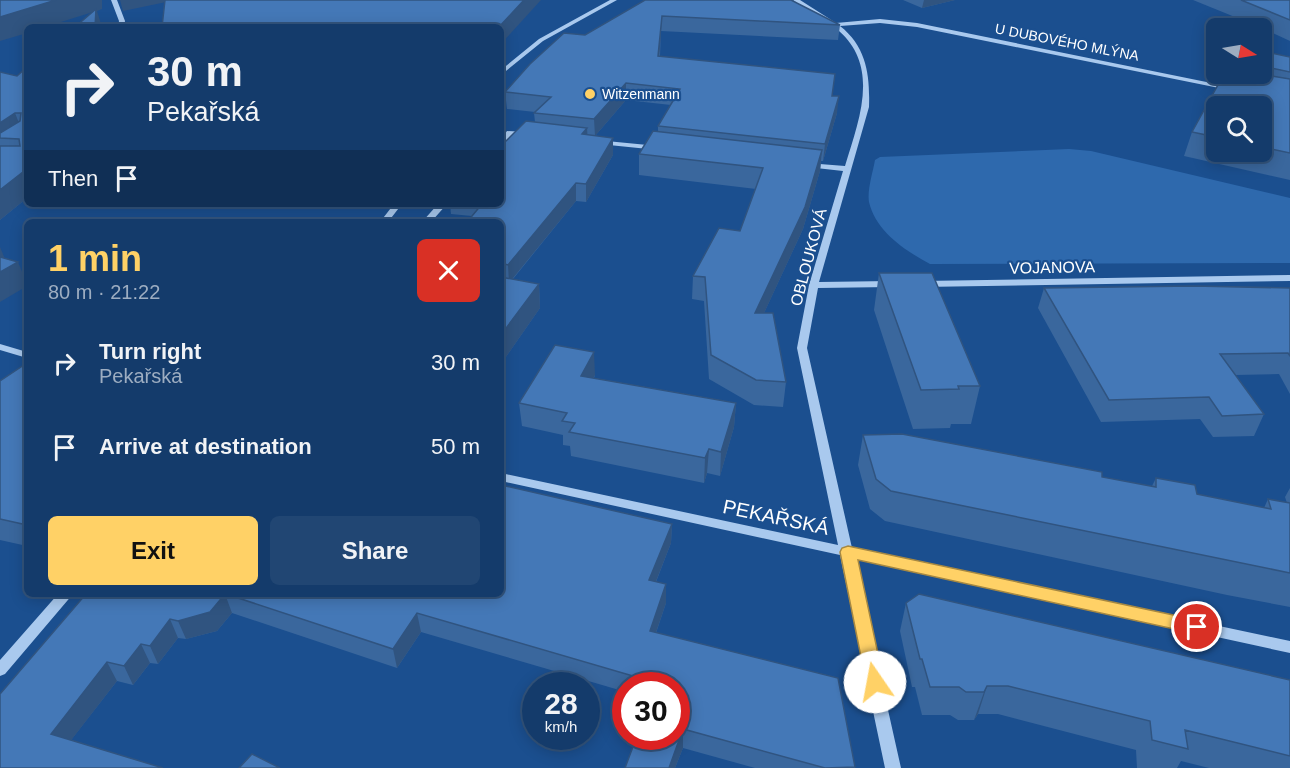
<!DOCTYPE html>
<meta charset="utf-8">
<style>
:root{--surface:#143b6b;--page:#214673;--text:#f1f3f6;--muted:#9dadc1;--line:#33557e;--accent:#ffd166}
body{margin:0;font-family:Arial,sans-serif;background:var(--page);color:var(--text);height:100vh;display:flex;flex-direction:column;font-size:22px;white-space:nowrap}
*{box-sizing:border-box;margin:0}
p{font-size:20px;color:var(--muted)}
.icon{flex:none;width:33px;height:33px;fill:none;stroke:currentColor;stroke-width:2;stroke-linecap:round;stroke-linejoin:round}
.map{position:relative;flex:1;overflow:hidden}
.panel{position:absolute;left:24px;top:219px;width:480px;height:378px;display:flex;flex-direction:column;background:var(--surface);border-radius:9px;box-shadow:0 3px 15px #0003,0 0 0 2px var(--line)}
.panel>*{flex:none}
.guide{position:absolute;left:24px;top:24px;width:480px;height:183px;border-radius:9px;box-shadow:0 3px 15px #0003,0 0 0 2px var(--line);background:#143b6b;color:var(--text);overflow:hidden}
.needle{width:39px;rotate:101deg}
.buttons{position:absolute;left:1206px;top:18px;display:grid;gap:12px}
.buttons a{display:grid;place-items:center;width:66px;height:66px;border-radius:9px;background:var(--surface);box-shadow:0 3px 15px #0003,0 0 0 2px var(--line);font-size:30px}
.speed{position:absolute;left:522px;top:672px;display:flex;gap:12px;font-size:30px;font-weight:700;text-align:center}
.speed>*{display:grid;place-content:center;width:78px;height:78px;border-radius:50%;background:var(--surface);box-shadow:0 3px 15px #0003,0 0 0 2px var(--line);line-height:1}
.speed small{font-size:15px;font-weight:400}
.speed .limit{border:9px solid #d22;background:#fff;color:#111}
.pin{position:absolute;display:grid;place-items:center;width:51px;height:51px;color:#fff;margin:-26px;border:3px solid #fff;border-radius:50%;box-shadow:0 2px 6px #0007}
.me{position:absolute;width:66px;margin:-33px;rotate:348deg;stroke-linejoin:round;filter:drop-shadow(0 0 4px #0008)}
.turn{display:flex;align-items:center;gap:21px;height:126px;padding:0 24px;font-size:27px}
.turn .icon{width:78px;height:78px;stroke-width:2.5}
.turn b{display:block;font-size:42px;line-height:51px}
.then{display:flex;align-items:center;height:57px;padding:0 24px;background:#0003;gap:12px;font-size:22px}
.round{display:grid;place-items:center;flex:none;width:63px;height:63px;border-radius:9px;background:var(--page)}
.overview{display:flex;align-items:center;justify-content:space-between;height:102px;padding:0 24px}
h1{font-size:36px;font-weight:800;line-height:45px;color:var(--accent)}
.action{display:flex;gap:12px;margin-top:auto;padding:12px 24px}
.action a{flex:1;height:69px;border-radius:9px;background:var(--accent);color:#111;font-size:24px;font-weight:800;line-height:69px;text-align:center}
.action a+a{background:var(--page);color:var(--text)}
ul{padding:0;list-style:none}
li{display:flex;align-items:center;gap:18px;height:84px;padding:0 24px}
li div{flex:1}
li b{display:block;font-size:22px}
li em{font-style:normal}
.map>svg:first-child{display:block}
.green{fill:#2e69ad}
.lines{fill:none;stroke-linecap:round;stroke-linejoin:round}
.minor{fill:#a9c9ee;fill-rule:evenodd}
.wall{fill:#3a679d;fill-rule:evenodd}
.shaded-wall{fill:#305480}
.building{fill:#4478b7;stroke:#305480;stroke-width:1.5}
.route{fill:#ffd166;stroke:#a68842;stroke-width:1.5}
.poi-dot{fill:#ffd166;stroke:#1b4f8f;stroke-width:2}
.labels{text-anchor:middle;stroke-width:4.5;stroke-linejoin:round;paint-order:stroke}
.far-street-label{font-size:14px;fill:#fff;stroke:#1b4f8f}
.far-poi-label{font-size:14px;fill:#fff;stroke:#1b4f8f;text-anchor:start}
.street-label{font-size:16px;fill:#fff;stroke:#1b4f8f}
.near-street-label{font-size:20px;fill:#fff;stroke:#1b4f8f}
</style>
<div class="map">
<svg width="1290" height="768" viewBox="0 0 1290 768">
<rect width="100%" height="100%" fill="#1b4f8f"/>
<!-- green -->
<path class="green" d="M1069 149 1091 151 1290 198V263L930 264C906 251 876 232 869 202 867 190 873 172 875 160L880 157Z"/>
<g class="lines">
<!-- minor -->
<path class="minor" d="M111 0H117L125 21 124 27H118L119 21Z
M610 0H617L543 41 501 75V70L539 39Z
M793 0H800L836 23 880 19 917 23 1231 87V89L1229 90 917 27 880 23 840 26C867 47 870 76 869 107L819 282 891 281 896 284 891 287 818 288 807 348 852 548 1290 641V653L854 558 901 768H885L840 555 501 481V473L838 545 797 348 809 285 843 171 807 167 803 165 807 163 845 166C858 122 881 68 839 31 825 19 808 12 793 0Z
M507 131 526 132 530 134 526 136 512 135 501 145V139Z
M596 140 658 146 662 148 658 150 599 144H596Z
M394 204H402L388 222H380Z
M438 204H447L431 222H422Z
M1290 275V281L922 287 917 284 922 281Z
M0 344 27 352V358L0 350Z
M58 594H73L5 674 0 676V660Z"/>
</g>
<!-- wall -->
<path class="wall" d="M645 0 840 25 838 40 661 31 660 56 833 96 837 113 823 161H821L820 171 803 229 764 313 786 382 783 407 754 405 709 379 704 301 692 299 693 276 740 231 756 189 639 175V154L658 132V126L671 105 626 100 595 136 613 138V155L586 202 576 201 513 279 539 284 540 308 501 364V222L472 216 451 214 450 204H501L535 122 534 113 535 112 507 109 505 92 585 35Z
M903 0H955L922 8Z
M1193 0H1290V41L1262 28Z
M1262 51 1290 57V180L1184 156 1192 132 1224 74H1262ZM1216 106H1262V152H1216Z
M27 67V198L0 220V72L17 76Z
M879 273 980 386 971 424H951L950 428 913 429 874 310Z
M1044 288H1290V394L1279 374 1235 375 1264 414 1254 436 1213 437 1200 419 1101 422 1038 308Z
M27 363V546L0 540V381Z
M595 375 594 378 736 403 734 427 720 476 707 473 704 483 571 456 570 446 563 445V435L522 426 519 403Z
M863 435 1102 477 1152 486 1156 478 1197 494 1264 508 1268 499 1287 503 1285 497 1290 488V607L1227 595 885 521 870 509 858 465Z
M672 524 671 543 656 582 666 603 656 633 855 767V768H755L683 748 675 768H625L676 686H626V692L421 632 397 668 232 613 217 631 186 639 178 638 158 664 150 663 133 685 117 681 71 740 0 768 86 594H349L354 595Z
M906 603 1290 680V768H1209L1181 761 1177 768H1137L1136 750 998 714H978L974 720H958L950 715H922L915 687H912L900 631Z"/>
<!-- shaded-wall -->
<path class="shaded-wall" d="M56 0H102V9L97 11 102 27H95L96 11 45 27H27V33L0 41V17Z
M120 0H171V1L123 11Z
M524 0H541L501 44V27H499Z
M924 0H955L922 8Z
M662 16 661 31 658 72V56Z
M626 83V100L595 136 594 119Z
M839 96 837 113 823 161 825 144Z
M15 113 23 133 0 138V123Z
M587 128 588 144 582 134Z
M613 138V155L586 202V184Z
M822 150 820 171 803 229 753 337 755 313Z
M23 172 27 181V198L0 220V190Z
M576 183V201L509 283 508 265Z
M0 247 5 259 0 262Z
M18 262 27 284V286L0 302V272Z
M539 284 540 308 501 364V335Z
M594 352 595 375 582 399 581 376Z
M736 403 734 427 720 476 721 452Z
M709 449 707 473 704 483 705 458Z
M672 524 671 543 649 599V580Z
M666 584V603L650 650V631Z
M225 594 232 613 217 631 186 639 178 621Z
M417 613 421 632 397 668 393 649Z
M170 619 178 638 158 664 150 646Z
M141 644 150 663 133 685 124 666Z
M107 662 117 681 62 752 51 734Z
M987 686 978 714 974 720 984 692Z
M683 729V748L675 768H669Z"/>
<!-- building -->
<path class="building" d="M0 0H56L0 17Z
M165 0H524L499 27H162Z
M645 0H791L840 25 662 16 658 56 835 74 832 96H839L825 144 658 126 680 89 626 83 594 119 534 113 551 97 505 92 530 64 564 33 585 35Z
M1241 0H1290V20Z
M96 9 95 27H75Z
M1262 51 1290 57V72L1262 66Z
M27 67V172H23L0 190V146H20L19 139 0 138V133L20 121 21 113H15L0 123V72L17 76Z
M1224 74H1259L1290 79V153L1262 147V106H1216V137L1192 132Z
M526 121 587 128 582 134 613 138 586 184 576 183 508 265 501 263V222H467L482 204H501V146Z
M653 131 822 150 805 207 755 313H773L786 382 756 380 711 355 705 277 693 276 719 228 740 231 763 168 639 154Z
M0 257 18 262 0 272Z
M879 273H932L980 386H958L959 389 921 390Z
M501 277 539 284 501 335Z
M1194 286 1290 288V356L1288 353 1220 354 1264 414 1222 416 1209 397 1109 400 1044 288Z
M555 345 594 352 581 376 736 403 721 452 709 449 705 458 569 432 575 423 562 421 567 413 519 403Z
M27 363V525L0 519V381Z
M902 434 1102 472V477L1156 487V478L1195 485 1197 494 1271 509 1268 499 1290 503V573L891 491 876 479 863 435Z
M501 485 672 524 649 580 666 584 650 631 838 678 855 767 825 768 683 729 669 768H625L637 736H676V686H656L657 683 417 613 393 649 226 594H349L354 595V594H501Z
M86 594H225L210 612 178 621 170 619 150 646 141 644 124 666 107 662 51 734 163 768H0V694Z
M919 594 1290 680V756L1185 730 1188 749 1152 740 1150 721 1008 686H987L984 692H966L959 687H930L922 659H920L906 603Z
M252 754 280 768H239Z"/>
<!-- route -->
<path class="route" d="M848 546 1197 620 1203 622 1206 627 1203 632 1197 634 858 560 884 682 882 687 875 690 868 687 866 682 840 552 842 548Z"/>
<!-- markers -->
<circle class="poi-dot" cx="590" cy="94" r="6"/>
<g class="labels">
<!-- far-street labels -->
<g class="far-street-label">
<text transform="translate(1067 42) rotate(11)" y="5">U DUBOVÉHO MLÝNA</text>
</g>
<!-- far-poi labels -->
<g class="far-poi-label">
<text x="602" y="99">Witzenmann</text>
</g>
<!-- street labels -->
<g class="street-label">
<text transform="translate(808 257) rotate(-75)" y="6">OBLOUKOVÁ</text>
<text transform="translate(1052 267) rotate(-1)" y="6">VOJANOVA</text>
</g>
<!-- near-street labels -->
<g class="near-street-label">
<text transform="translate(776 517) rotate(12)" y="7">PEKAŘSKÁ</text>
</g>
</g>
</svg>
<div class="buttons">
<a><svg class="needle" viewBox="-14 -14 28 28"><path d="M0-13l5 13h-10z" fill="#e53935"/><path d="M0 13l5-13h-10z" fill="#9dadc1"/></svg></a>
<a><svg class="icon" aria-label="search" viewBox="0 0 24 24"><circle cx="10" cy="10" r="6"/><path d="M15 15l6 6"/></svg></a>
</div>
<div class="speed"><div>28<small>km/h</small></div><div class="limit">30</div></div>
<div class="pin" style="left:1197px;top:627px;background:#d93025"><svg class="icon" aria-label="arrive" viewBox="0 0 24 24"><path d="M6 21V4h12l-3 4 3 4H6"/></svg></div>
<svg class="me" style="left:875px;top:682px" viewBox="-20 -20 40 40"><circle r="19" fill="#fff"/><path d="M0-13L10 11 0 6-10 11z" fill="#ffd166"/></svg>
<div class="guide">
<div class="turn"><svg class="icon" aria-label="right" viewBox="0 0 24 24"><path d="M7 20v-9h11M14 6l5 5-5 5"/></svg><div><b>30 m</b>Pekařská</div></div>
<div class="then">Then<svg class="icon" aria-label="arrive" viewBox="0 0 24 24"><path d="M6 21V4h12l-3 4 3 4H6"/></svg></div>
</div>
<section class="panel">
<div class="overview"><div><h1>1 min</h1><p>80 m · 21:22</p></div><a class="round" style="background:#d93025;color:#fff"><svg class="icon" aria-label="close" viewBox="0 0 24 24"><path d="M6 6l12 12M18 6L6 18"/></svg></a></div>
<ul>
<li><svg class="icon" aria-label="right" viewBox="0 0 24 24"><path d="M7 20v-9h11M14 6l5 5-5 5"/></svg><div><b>Turn right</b><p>Pekařská</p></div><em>30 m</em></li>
<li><svg class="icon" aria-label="arrive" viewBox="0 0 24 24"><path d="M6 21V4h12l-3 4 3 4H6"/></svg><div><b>Arrive at destination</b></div><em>50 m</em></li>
</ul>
<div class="action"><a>Exit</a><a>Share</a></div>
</section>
</div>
